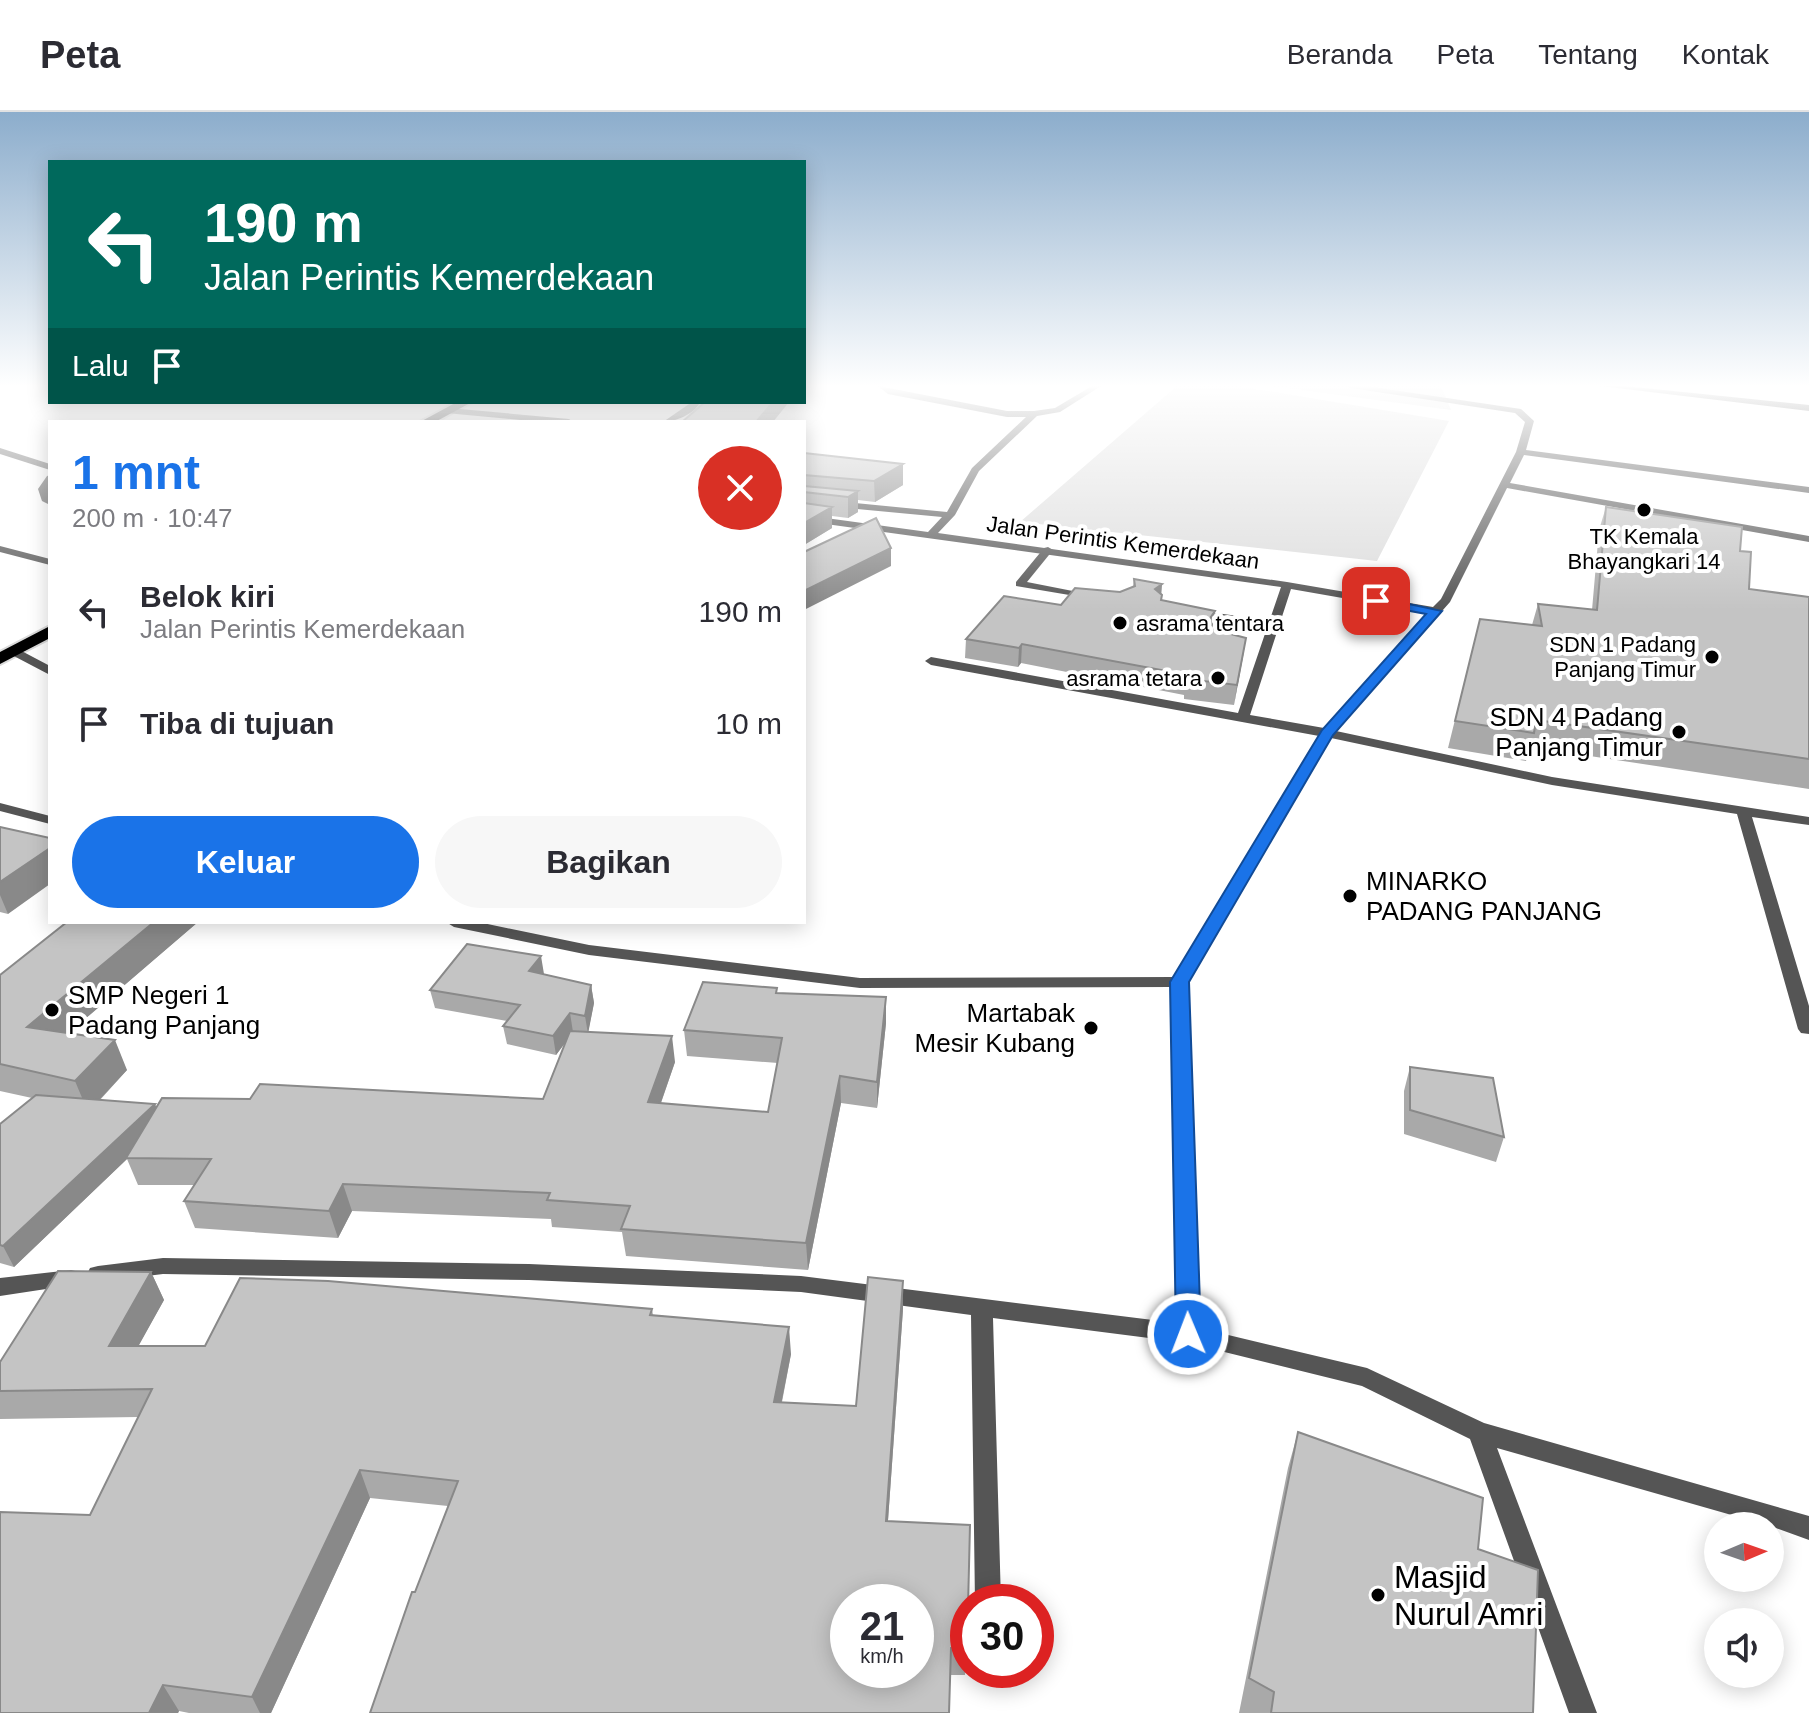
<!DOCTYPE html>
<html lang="id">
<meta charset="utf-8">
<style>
:root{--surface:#fff;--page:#f7f7f7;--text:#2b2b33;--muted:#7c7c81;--line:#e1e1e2;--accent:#1a73e8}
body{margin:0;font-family:Arial,sans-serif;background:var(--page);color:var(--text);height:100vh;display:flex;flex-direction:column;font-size:30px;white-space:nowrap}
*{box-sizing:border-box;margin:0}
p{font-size:26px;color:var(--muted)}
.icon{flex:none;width:44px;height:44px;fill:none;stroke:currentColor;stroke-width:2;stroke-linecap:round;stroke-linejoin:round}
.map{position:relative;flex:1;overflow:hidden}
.details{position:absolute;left:48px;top:308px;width:758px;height:504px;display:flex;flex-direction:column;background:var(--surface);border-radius:0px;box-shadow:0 4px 20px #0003}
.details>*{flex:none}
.top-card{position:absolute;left:48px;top:48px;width:758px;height:244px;border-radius:0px;box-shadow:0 4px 20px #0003;background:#00695c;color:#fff;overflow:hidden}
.needle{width:52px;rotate:88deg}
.fabs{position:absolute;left:1704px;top:1400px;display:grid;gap:16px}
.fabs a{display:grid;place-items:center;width:80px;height:80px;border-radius:50%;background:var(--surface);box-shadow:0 4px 20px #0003;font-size:40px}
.speed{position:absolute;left:830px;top:1472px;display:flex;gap:16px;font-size:40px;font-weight:700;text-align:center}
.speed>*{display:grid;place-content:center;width:104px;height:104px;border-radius:50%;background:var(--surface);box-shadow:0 4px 20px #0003;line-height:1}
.speed small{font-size:20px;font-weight:400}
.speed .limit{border:12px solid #d22;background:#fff;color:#111}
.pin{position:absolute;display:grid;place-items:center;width:68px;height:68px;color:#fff;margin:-34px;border-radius:16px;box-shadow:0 4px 12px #0006}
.me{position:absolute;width:88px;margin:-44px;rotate:359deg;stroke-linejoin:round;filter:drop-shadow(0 0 6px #0008)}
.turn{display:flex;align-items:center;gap:28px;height:168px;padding:0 24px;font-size:36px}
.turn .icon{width:104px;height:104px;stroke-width:2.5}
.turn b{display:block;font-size:56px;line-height:68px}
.then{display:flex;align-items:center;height:76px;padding:0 24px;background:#0003;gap:16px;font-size:30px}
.round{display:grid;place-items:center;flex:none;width:84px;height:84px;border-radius:42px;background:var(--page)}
.headline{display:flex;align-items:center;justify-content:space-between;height:136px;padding:0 24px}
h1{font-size:48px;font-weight:700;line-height:60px;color:var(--accent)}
.button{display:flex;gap:16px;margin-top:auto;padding:16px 24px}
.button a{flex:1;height:92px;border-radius:48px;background:var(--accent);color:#fff;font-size:32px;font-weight:700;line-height:92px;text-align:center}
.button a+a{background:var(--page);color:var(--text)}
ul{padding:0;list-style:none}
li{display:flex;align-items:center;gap:24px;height:112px;padding:0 24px}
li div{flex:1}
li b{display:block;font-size:30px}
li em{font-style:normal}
header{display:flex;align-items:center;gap:48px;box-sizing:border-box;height:112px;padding:0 40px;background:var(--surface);border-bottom:2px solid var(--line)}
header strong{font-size:38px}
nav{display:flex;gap:44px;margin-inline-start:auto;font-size:28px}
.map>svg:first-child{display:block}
.green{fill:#dcdcdc}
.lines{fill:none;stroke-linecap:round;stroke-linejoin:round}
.trunk-casing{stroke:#dbdbdb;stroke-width:4}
.service{fill:#555;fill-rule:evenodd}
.minor{fill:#555;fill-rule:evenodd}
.secondary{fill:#222;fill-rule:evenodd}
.trunk{fill:#000;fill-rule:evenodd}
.wall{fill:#a9a9a9}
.shaded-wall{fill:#898989}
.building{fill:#c4c4c4;stroke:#898989;stroke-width:2;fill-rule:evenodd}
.route{fill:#1a73e8;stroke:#114b97;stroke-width:2}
.poi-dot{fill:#000;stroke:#fff;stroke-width:3}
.labels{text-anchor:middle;stroke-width:8;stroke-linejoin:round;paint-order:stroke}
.far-poi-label{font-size:22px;fill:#000;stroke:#fff;text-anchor:end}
.far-street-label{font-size:22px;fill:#000;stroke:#fff}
.poi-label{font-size:26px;fill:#000;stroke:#fff;text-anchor:end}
.near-poi-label{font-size:32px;fill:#000;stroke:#fff;text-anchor:start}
</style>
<header>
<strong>Peta</strong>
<nav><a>Beranda</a><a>Peta</a><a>Tentang</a><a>Kontak</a></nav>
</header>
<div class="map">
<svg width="1809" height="1601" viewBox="0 0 1809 1601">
<rect width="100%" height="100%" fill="#fff"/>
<!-- green -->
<path class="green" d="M1177 274H1238L1449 309 1377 449 1020 410Z
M1272 274H1441L1451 298Z"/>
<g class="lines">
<!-- trunk casing -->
<g class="trunk-casing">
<path id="trunk" d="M457 290H472L435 310H420Z
M50 514V526L0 552V540Z"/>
</g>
<!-- service -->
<path class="service" d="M0 336 50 352V358L0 342Z
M50 363 48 377 50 393 42 389 38 377 47 364Z
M1048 435 1053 438 1027 470 1093 483V487L1016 474V470L1044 436Z
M1193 498 1275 509 1281 513 1275 517 1189 503 1187 501Z"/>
<!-- minor -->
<path class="minor" d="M878 274 1007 299H1034L1055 296 1092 274H1101L1060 300 1037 304 979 359 955 403 938 421 1287 470 1433 495 1441 487 1516 340 1525 310 1515 301 1351 276 1347 274H1366L1521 297 1534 309 1526 338 1809 375V381L1524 343 1510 371 1809 424V430L1507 376 1450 490 1336 619 1552 665 1809 705V713L1752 705 1809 894V922L1801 921 1798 917 1737 702 1552 673 1331 626 1189 870 1199 1216 1367 1256 1484 1311 1809 1404V1428L1770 1414 1497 1336 1597 1601H1569L1470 1327 1362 1274 1188 1231 993 1206 1001 1490H975L971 1203 801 1180 529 1168 163 1162 98 1170 90 1168 87 1162 90 1156 98 1154 163 1146 529 1152 801 1164 1177 1211 1172 875 860 876 589 843 454 815 446 810H478L589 833 860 866 1175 865 1319 624 931 553 925 549 931 545 1238 601 1281 475 804 409V403L928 420 942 405 804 392V386L947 400 972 356 1026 305H1007L888 282ZM1291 477 1428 501 1324 616 1250 603Z
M692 290H700C695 302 675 310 663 310Z
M449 296 569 307 573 310H541L446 301 445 299Z
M0 434 50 447V453L0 440Z
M14 535 50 554V563L10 542 8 539Z
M0 691 50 704V712L0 699Z
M71 1158 79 1160 82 1166 79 1172 0 1184V1166Z"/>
<!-- secondary -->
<path class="secondary" d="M1600 274H1625L1809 293V299Z"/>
<!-- trunk -->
<use href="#trunk" class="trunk"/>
</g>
<!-- wall -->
<path class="wall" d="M804 341 903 373 875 390 858 388V400L848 406 832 404V416L804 433Z
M1606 395 1740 439 1749 477 1809 485V677L1530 635 1526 649 1448 636 1480 507 1532 513 1538 492 1592 498 1599 418Z
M1134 467 1162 472 1161 488 1215 499 1212 517 1246 526 1234 593 1184 587V583L1021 551 1018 555 965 546 966 527 1061 493 1120 480 1133 475Z
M0 715 8 802 0 800Z
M198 810 68 921 127 958 100 988 155 992 156 996 250 987H543L566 930 556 943 507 932 503 914 507 909 435 896 430 878 544 862 591 873 594 891 588 920 675 950 661 991 768 1000 778 951 687 944 684 918 777 881 886 911 877 996 841 991 808 1158 626 1144 622 1120 552 1115 551 1107 352 1099 338 1126 195 1116 184 1089 194 1073H138L127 1047 14 1155 0 1151V1012L32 986 0 979V863Z
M1410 955 1504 1025 1496 1050 1404 1022V979Z
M151 1160 164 1188 138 1234H205L652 1197 653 1203 791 1242 782 1290 856 1294 903 1197 888 1409 967 1537 965 1563H950L415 1480 448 1394 370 1386 271 1601H189L179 1599 178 1601H0L90 1403 138 1305 0 1307V1250Z
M1298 1320 1533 1601H1239L1288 1356Z"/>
<!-- shaded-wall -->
<path class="shaded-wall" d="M773 290H789L773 310H756Z
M903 352V373L875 390 874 369Z
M858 379V400L848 406V385Z
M832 395V416L804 433V411Z
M891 436V454L804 498V479Z
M1162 472 1160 491 1155 477Z
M1215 499 1212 518 1204 515Z
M1246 526 1243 545 1234 593 1237 573Z
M1022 532 1021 551 1018 555 1019 536Z
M50 736V772L8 802 0 783V770Z
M154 810H198L41 945 27 915Z
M541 844 544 862 533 878 529 859Z
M591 873 594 891 588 922 585 904Z
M886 885V911L877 996V970Z
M570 901 573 920 556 943 553 924Z
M672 924 675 950 652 1016 648 990Z
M115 928 127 958 88 1000 75 969Z
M840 964 841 991 808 1158 806 1131Z
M155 992 163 1013 126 1046 127 1047 14 1155 3 1134Z
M343 1072 352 1099 338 1126 329 1099Z
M151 1160 164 1188 123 1262 109 1234Z
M903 1169V1197L886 1436V1409Z
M789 1215 791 1242 776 1318 774 1290Z
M360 1358 370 1386 271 1601H260L252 1585Z
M163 1573 179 1599 178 1601H149Z"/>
<!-- building -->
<path class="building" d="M705 290H773L756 310H682Z
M804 341 903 352 874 369 804 363Z
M804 374 858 379 848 385 804 380Z
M804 391 832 395 804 411Z
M1606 395 1742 415 1740 439 1751 440 1749 477 1809 485V647L1536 608 1534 621 1455 609 1480 507 1542 514 1538 492 1597 498Z
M876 406 891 436 804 479V440Z
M1134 467 1162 472 1155 477 1162 483 1161 488 1215 499 1204 515 1246 526 1237 573 1186 567 1188 563 1022 532 1019 536 966 527 1004 484 1061 493 1075 476 1120 480 1135 474Z
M0 715 50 726V736L0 770Z
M67 810H154L27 915 115 928 75 969 0 952V863Z
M467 832 541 844 529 859 591 873 585 904 570 901 553 924 503 914 520 893 430 878Z
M703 870 777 876 776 881 886 885 877 970 840 964 806 1131 621 1117 630 1094 547 1088 550 1081 343 1072 329 1099 184 1089 211 1047 126 1046 162 986 250 987 260 972 543 987 570 919 672 924 648 990 768 1000 782 926 684 918Z
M1410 955 1493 966 1504 1025 1410 998Z
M36 983 155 992 3 1134 0 1133V1012Z
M58 1159 151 1160 109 1234H205L240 1166 328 1169 652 1197 650 1203 789 1215 774 1290 856 1294 868 1165 903 1169 886 1409 970 1413 967 1537 951 1536 949 1601H370L412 1480H415L458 1369 360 1358 252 1585 163 1573 149 1601H0V1400L90 1403 152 1277 0 1279V1250ZM848 1490H916V1558H848Z
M1298 1320 1483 1386 1478 1437 1538 1458 1533 1601H1271L1274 1580 1249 1566Z"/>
<!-- sky -->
<linearGradient id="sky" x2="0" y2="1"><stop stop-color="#8cadcc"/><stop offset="0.55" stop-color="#fff"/><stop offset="1" stop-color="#fff" stop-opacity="0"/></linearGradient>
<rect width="1809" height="498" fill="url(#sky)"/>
<!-- route -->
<path class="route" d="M1376 485 1442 499 1333 623 1189 870 1201 1222 1197 1229 1188 1232 1179 1229 1176 1222 1170 870 1322 618 1426 502 1372 492V486Z"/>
<!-- markers -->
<g class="poi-dot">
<circle cx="1644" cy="398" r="8"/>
<circle cx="1120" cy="511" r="8"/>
<circle cx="1712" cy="545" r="8"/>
<circle cx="1218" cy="566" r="8"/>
<circle cx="1679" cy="620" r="8"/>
<circle cx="1350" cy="784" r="8"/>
<circle cx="52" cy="898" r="8"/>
<circle cx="1091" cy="916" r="8"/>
<circle cx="1378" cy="1483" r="8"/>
</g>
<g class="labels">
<!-- far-poi labels -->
<g class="far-poi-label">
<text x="1644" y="432" text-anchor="middle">TK Kemala<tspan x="1644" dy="25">Bhayangkari 14</tspan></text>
<text x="1136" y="519" text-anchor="start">asrama tentara</text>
<text x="1696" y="540">SDN 1 Padang<tspan x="1696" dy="25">Panjang Timur</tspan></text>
<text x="1202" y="574">asrama tetara</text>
</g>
<!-- far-street labels -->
<g class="far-street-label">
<text transform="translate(1123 430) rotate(8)" y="8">Jalan Perintis Kemerdekaan</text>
</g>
<!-- poi labels -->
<g class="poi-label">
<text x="1663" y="614">SDN 4 Padang<tspan x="1663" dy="30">Panjang Timur</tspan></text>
<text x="1366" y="778" text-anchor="start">MINARKO<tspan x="1366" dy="30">PADANG PANJANG</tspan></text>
<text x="68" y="892" text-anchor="start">SMP Negeri 1<tspan x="68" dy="30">Padang Panjang</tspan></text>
<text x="1075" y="910">Martabak<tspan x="1075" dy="30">Mesir Kubang</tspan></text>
</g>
<!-- near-poi labels -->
<g class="near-poi-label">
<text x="1394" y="1476">Masjid<tspan x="1394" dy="37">Nurul Amri</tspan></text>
</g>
</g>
</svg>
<div class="fabs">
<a><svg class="needle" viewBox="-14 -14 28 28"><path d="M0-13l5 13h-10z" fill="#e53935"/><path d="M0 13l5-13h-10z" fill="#7c7c81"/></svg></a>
<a><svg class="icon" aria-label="sound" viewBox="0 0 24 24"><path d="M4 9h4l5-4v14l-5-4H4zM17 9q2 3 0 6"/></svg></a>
</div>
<div class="speed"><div>21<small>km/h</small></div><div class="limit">30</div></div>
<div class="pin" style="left:1376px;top:489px;background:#d93025"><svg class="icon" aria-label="arrive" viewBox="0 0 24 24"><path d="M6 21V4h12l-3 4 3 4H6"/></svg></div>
<svg class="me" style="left:1188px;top:1222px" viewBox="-20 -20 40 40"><circle r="17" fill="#1a73e8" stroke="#fff" stroke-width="3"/><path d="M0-11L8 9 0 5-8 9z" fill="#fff"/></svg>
<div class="top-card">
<div class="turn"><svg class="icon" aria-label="left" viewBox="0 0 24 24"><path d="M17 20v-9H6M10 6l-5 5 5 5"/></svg><div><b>190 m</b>Jalan Perintis Kemerdekaan</div></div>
<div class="then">Lalu<svg class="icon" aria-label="arrive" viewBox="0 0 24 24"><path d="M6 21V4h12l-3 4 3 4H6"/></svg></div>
</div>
<section class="details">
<div class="headline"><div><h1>1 mnt</h1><p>200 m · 10:47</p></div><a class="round" style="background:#d93025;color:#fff"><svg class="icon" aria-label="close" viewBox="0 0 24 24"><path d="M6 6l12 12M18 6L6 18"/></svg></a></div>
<ul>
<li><svg class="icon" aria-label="left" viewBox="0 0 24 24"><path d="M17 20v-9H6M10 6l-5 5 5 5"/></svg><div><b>Belok kiri</b><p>Jalan Perintis Kemerdekaan</p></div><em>190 m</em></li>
<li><svg class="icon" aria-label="arrive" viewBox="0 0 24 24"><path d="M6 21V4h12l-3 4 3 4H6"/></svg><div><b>Tiba di tujuan</b></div><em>10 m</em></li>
</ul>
<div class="button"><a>Keluar</a><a>Bagikan</a></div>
</section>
</div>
